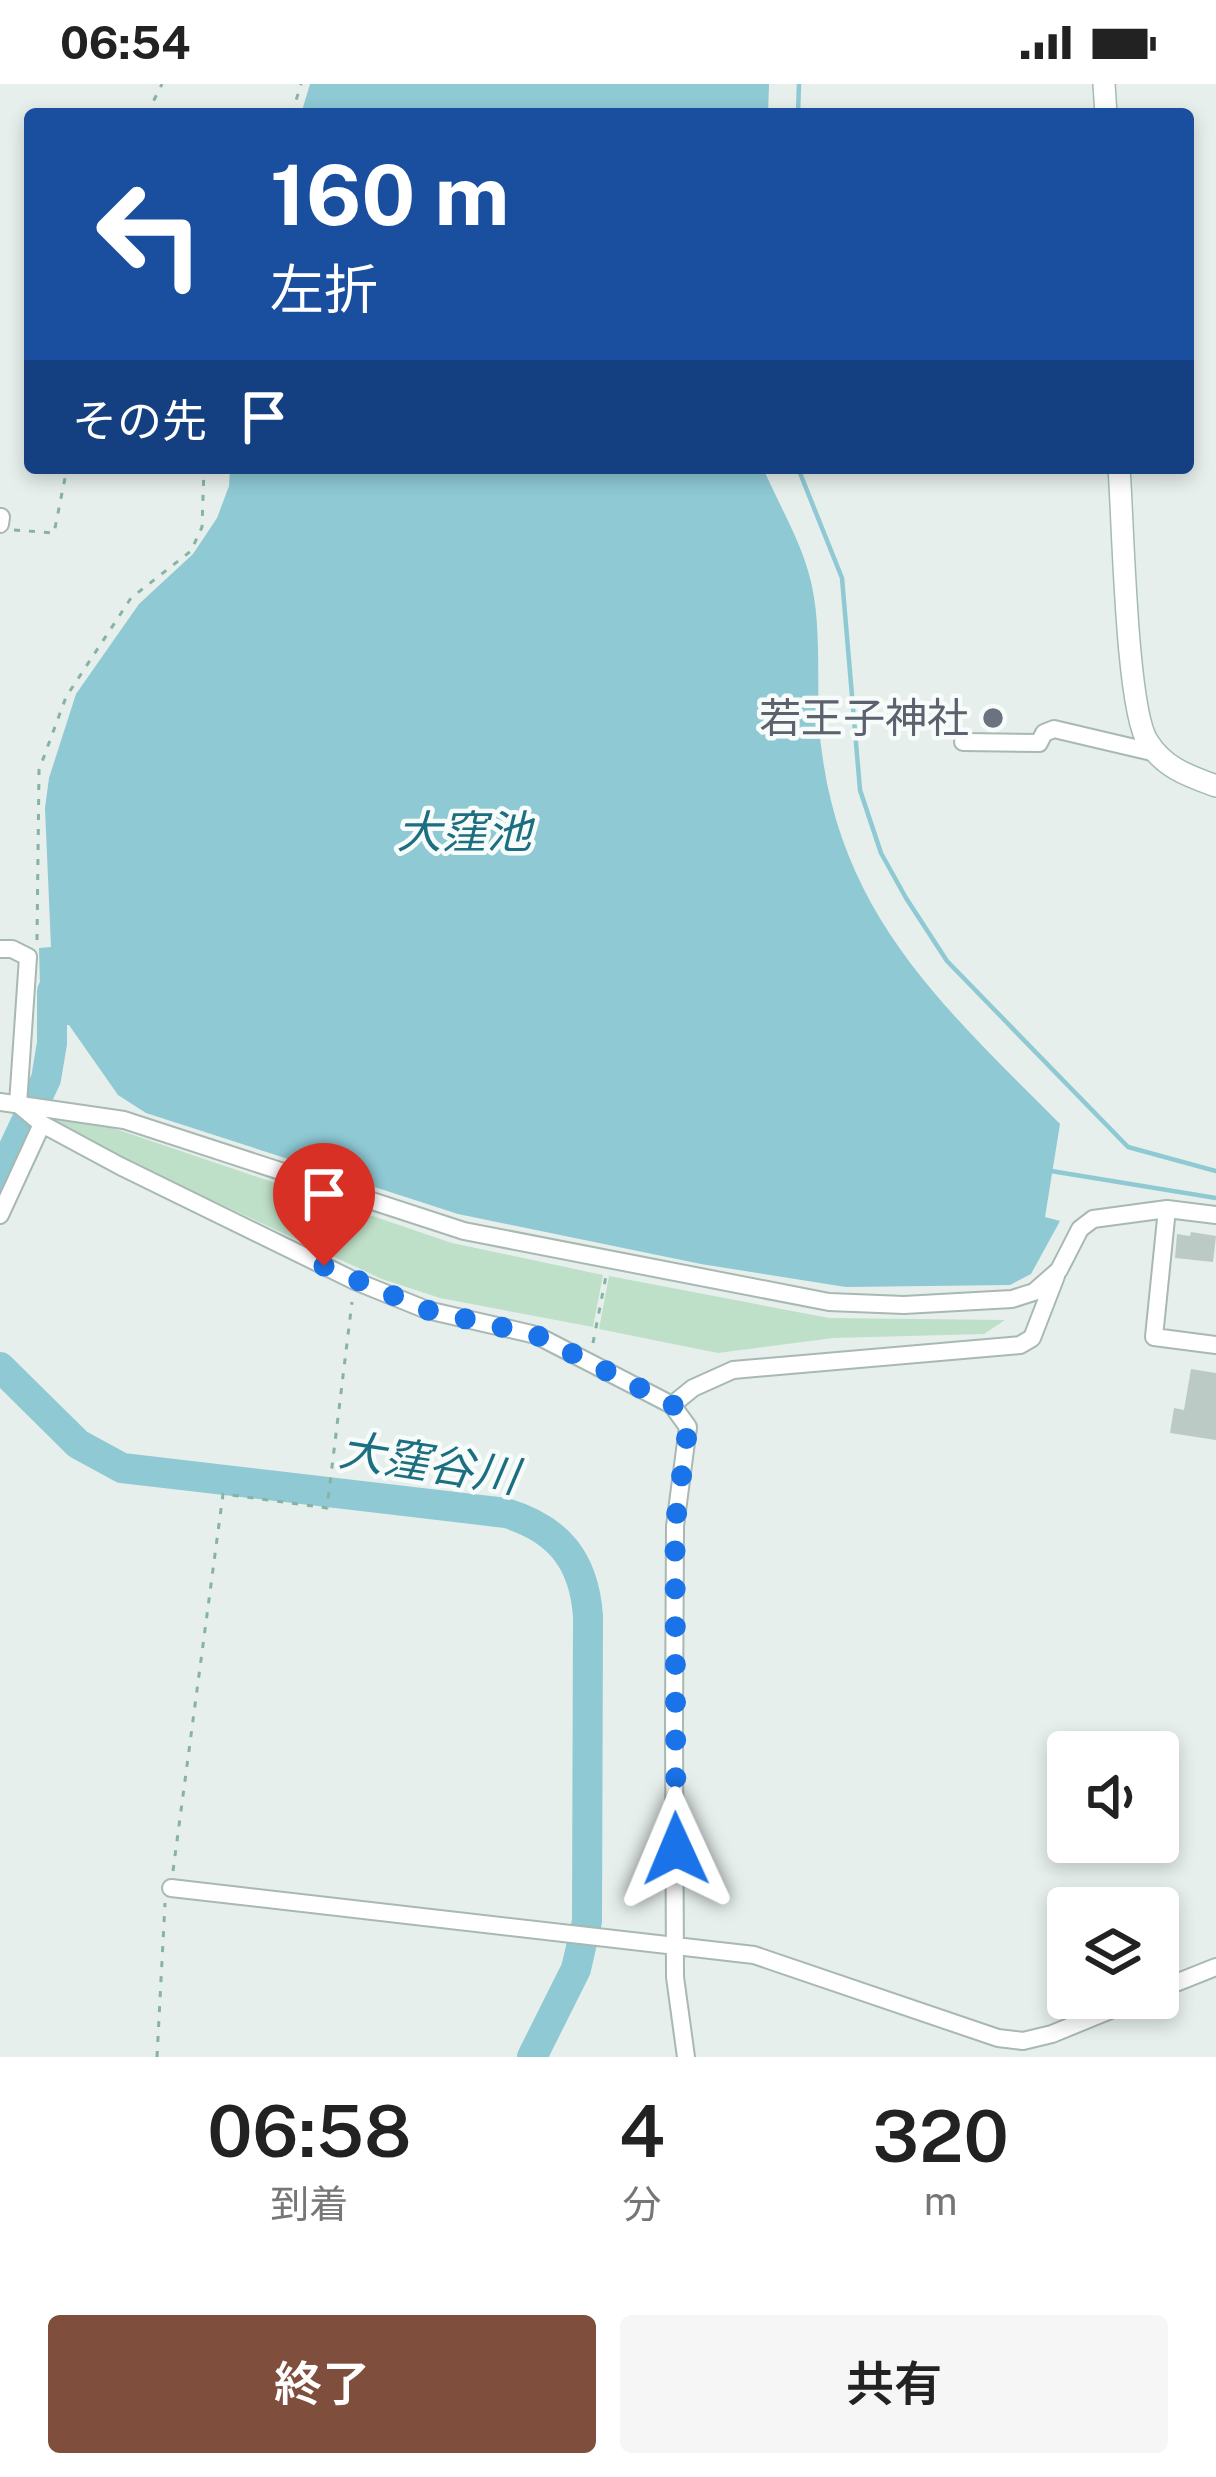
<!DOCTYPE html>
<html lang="ja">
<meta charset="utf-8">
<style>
:root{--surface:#fff;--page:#f6f6f6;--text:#222;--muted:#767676;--accent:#804e3d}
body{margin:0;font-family:"Public Sans","Noto Sans JP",sans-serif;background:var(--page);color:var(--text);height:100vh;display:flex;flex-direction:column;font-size:45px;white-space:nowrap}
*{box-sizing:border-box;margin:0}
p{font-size:39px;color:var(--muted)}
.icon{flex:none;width:66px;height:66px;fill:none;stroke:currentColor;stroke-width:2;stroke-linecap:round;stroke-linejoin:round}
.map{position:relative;height:1973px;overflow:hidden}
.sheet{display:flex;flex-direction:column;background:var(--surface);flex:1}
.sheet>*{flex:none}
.hud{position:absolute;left:24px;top:24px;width:1170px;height:366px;border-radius:12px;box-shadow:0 6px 18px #0003;background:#1a4fa0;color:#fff;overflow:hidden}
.buttons{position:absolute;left:1047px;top:1647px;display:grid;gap:24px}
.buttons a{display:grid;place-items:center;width:132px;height:132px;border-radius:12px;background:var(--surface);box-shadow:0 6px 18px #0003;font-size:60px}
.pin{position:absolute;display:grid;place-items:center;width:102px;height:102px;color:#fff;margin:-123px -51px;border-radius:50% 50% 50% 0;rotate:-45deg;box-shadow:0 0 12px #0007}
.pin .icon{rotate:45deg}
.me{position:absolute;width:132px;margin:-66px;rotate:359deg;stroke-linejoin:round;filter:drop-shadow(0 0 9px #0008)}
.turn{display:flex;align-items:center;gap:42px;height:252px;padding:0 48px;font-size:54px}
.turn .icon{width:156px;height:156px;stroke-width:2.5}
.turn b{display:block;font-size:84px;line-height:102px}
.then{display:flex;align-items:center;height:114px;padding:0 48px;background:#0003;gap:24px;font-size:45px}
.eta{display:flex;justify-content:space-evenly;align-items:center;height:204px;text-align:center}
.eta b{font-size:72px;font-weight:600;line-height:84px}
.cta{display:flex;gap:24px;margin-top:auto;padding:24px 48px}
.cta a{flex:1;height:138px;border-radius:12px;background:var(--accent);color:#fff;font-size:48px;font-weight:600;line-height:138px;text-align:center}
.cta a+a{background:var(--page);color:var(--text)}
.status{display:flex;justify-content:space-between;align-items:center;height:84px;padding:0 60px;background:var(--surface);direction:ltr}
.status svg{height:33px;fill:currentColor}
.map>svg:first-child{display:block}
.green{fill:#bfe0c8}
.water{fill:#8ec9d4}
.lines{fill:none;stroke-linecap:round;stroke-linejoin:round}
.stream{stroke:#8ec9d4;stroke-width:4.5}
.river{stroke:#8ec9d4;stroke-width:30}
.building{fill:#bbcac4}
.street-casing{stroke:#a8b8b2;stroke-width:20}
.secondary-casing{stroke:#a4bbb3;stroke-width:24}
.path{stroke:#86b3a5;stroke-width:3;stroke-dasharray:6 9;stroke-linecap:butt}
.street{stroke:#fff;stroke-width:16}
.secondary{stroke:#fff;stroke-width:21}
.route{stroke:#1a73e8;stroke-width:21;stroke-dasharray:0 37.8}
.worship-dot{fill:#6b7280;stroke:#f7fbf9;stroke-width:4.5}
.labels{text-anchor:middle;stroke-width:9;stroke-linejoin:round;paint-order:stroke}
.worship-label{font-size:42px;fill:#5b616d;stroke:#f7fbf9;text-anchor:end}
.water-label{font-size:45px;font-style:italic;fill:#1c6f80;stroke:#f7fbf9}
</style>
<div class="status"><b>06:54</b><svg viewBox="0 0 49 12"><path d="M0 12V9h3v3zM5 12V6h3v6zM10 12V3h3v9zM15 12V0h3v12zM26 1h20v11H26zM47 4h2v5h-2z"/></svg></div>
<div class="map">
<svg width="1216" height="1973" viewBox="0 0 1216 1973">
<rect width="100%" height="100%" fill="#e6efeb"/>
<!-- green -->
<path class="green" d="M53 1032 101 1040 452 1159 603 1191 593 1243 440 1214 382 1195 121 1074 52 1036Z
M609 1192 829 1234 1005 1236 984 1250 833 1254 718 1269 599 1245Z"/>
<!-- water -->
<path class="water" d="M310 0H769L768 30H301Z
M230 384H763C778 419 801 457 810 494 824 547 814 614 822 669 844 836 948 927 1060 1040L1045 1133 1060 1137 1031 1190 1010 1201 846 1203 701 1180 458 1130 146 1029 118 1011 69 941H41L39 864 51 863 45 724 49 694 76 610 139 520 193 470 217 434 229 402Z"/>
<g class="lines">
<!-- stream -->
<path class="stream" d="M798 30 799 0
M798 384 842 494 860 706 881 769 906 814 947 877 1128 1063 1216 1087
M1051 1087 1216 1114"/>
<!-- river -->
<path class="river" d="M0 1093 46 995 52 959V907L58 905
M0 1283 78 1360 122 1384 506 1429C559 1445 584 1477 588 1532L587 1837 576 1885 532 1973"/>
</g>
<!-- building -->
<path class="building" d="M1191 1148 1216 1152 1213 1178 1175 1174 1177 1150 1190 1152Z
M1191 1285 1216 1289V1356L1170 1349 1174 1324 1184 1326Z"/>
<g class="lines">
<!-- street casing -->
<g class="street-casing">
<path id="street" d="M0 440 1 433
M963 658 1039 659 1044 649 1054 645 1156 669
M0 865H12L28 873 18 1020
M0 1018 124 1036 464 1147 829 1218 904 1221 1012 1215 1034 1208 1059 1186 1080 1145 1093 1135 1167 1125 1216 1131
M18 1020 42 1040 120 1082 355 1197 427 1226 536 1251 672 1321 688 1343 675 1442 674 1639 675 1893 686 1973
M1167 1125 1154 1253 1216 1261
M0 1131 42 1040
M672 1321 693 1304 733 1286 1020 1261 1032 1254 1056 1192
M171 1804 754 1871 998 1954 1023 1957 1052 1950 1140 1914
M1158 1906 1216 1883"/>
</g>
<!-- secondary casing -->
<g class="secondary-casing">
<path id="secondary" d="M1104 0 1106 30
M1119 384C1123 435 1126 626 1148 658 1164 684 1189 692 1216 702"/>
</g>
<!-- path -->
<path class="path" d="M147 30 162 0
M292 30 301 0
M14 446 54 449 67 384
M995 637 1007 640
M37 856 39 686 66 613 131 514 191 467 202 443 204 384
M593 1259 606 1192
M173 1787 223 1410 327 1424 352 1218
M157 1973 165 1819"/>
<!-- street -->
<use href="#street" class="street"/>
<!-- secondary -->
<use href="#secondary" class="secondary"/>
</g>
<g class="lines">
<!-- route -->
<path class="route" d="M324 1182 427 1226 536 1251 673 1321 688 1343 675 1442 676 1765"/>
</g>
<!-- markers -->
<circle class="worship-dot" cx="993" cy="634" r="12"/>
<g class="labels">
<!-- worship labels -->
<g class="worship-label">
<text x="969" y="649">若王子神社</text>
</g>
<!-- water labels -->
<g class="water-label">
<text x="464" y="764">大窪池</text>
<text transform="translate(429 1379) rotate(9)" y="16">大窪谷川</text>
</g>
</g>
</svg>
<div class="buttons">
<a><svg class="icon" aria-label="sound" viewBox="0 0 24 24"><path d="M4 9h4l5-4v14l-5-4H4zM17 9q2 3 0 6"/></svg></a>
<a><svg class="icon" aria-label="layers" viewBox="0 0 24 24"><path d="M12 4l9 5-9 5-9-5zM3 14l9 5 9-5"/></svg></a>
</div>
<div class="pin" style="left:324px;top:1182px;background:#d93025"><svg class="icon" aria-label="arrive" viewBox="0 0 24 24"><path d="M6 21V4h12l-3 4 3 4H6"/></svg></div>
<svg class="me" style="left:676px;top:1765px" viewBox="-20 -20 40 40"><path d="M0-17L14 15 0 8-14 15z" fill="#1a73e8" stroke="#fff" stroke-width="4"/></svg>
<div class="hud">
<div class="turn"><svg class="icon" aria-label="left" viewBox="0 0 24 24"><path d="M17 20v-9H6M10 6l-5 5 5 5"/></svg><div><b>160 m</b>左折</div></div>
<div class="then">その先<svg class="icon" aria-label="arrive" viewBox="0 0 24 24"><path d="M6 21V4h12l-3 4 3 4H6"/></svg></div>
</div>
</div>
<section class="sheet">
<div class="eta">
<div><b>06:58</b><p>到着</p></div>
<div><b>4</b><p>分</p></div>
<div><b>320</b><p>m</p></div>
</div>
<div class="cta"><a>終了</a><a>共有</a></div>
</section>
